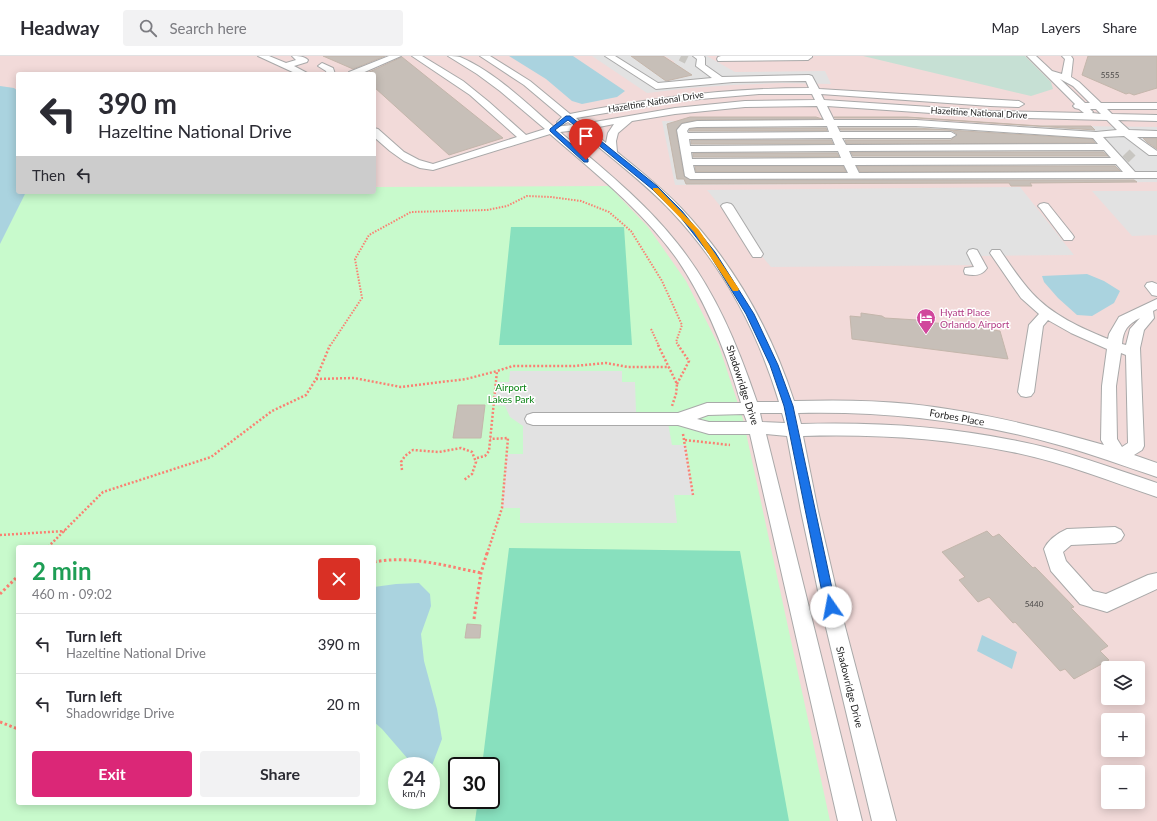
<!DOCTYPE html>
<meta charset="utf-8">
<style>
:root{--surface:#fff;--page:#f2f2f3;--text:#2b2b33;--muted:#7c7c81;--line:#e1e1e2;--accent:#db2777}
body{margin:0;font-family:Lato,sans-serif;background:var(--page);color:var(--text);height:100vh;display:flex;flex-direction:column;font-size:15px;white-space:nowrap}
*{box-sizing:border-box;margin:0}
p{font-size:13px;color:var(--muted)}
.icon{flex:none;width:22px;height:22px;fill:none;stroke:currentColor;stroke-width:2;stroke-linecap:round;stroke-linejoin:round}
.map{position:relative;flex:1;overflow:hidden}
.panel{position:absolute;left:16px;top:489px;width:360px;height:260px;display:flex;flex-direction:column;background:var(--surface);border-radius:4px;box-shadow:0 2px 10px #0003}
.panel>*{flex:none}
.top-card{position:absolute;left:16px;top:16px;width:360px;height:122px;border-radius:4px;box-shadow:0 2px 10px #0003;background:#fff;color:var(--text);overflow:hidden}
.fabs{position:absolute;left:1101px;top:605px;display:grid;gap:8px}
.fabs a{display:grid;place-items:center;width:44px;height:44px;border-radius:4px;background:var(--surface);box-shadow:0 2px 10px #0003;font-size:20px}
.speed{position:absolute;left:388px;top:701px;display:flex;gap:8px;font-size:20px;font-weight:700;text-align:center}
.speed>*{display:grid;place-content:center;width:52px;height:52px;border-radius:50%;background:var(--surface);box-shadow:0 2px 10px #0003;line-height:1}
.speed small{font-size:10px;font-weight:400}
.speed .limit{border:2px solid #111;border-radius:6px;background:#fff;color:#111}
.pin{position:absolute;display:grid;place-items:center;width:34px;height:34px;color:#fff;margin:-41px -17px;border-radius:50% 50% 50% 0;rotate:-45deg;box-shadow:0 0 4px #0007}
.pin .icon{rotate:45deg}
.me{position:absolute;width:44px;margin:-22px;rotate:348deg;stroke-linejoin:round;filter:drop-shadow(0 0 3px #0008)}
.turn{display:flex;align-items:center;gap:14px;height:84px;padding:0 16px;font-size:18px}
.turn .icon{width:52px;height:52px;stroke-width:2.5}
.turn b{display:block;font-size:28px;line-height:34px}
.then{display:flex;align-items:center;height:38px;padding:0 16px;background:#0003;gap:8px;font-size:15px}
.round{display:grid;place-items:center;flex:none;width:42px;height:42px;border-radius:4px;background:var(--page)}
.headline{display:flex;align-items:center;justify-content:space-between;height:68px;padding:0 16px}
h1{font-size:24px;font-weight:700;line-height:30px;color:#1e9e55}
.action{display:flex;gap:8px;margin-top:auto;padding:8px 16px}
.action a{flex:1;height:46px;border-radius:4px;background:var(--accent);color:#fff;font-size:16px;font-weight:700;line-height:46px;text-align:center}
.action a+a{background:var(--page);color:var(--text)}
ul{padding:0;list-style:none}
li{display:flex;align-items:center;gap:12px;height:60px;padding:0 16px;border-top:1px solid var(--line)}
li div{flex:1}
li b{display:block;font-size:15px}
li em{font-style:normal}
header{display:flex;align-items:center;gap:24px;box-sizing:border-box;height:56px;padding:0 20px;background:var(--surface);border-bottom:1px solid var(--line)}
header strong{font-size:19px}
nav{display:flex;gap:22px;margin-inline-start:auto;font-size:14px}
.search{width:280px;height:36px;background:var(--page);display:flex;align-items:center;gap:10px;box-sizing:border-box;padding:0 14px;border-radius:4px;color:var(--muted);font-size:15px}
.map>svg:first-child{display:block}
.commercial{fill:#f2dad9;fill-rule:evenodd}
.wetland{fill:#c6e0d4}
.park{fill:#c8facc;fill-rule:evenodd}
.pitch{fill:#88e0be}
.parking{fill:#e2e2e2}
.water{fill:#aad3df}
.building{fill:#c7bfb8;stroke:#c4b6ab}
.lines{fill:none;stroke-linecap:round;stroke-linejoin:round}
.minor-tunnel{stroke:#c8c6c1;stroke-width:10;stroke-dasharray:10 5;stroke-linecap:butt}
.minor-casing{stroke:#a9a9a9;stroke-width:2}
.path-far2{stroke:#fa8072;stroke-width:2;stroke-dasharray:1.5 1.5;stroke-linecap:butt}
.path-far1{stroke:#fa8072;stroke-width:2.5;stroke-dasharray:2 2;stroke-linecap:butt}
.path{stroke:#fa8072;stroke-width:3;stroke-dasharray:2.5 2.5;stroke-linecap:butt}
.minor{fill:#fff;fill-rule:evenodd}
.route{fill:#1a73e8;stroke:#114b97}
.slow{fill:#f59e0b}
.labels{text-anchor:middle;stroke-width:3;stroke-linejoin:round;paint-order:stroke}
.number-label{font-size:8px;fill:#4b4948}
.far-street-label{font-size:9px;fill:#222;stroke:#fff}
.hotel-label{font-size:10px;fill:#b23c85;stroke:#fff;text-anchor:start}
.street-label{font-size:10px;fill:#222;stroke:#fff}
.park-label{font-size:10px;fill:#0c8416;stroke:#fff}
</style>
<header>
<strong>Headway</strong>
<div class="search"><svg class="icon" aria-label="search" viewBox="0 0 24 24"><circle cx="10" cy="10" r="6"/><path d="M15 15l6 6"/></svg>Search here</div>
<nav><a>Map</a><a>Layers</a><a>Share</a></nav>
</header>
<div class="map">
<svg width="1157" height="765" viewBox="0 0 1157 765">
<rect width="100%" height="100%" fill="#f2efe9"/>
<!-- commercial -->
<path class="commercial" d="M0 0H1157V765H0ZM18 18H374V136H18ZM18 491H374V747H18ZM1108 612H1138V642H1108ZM1108 664H1138V694H1108ZM397 710H431V744H397ZM457 710H491V744H457ZM1108 716H1138V746H1108Z"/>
<!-- wetland -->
<path class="wetland" d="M863 0H1025L1051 26 1053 33 1031 40Z"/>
<!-- park -->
<path class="park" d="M609 130 648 171 686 225 719 290 743 363 830 765H0V131L18 136H374V131ZM18 491H374V747H18ZM397 710H431V744H397ZM457 710H491V744H457Z"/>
<!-- pitch -->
<path class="pitch" d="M511 171H624L632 289H499Z
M509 492 740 495 789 765H475L478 744H491V710H482Z"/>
<!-- parking -->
<path class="parking" d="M592 0H631L667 25 692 19 679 10 677 11 671 8 675 6 665 0H707L735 16 825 15 831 28 781 27 733 29 690 32 647 37Z
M662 65 1157 71V126L675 129Z
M1020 131 1074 199 978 200 983 209 771 211 707 134Z
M1092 135H1157V179L1132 180Z
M510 315H622V326H635L636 356H666L672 389H686L693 439H674L677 467H520V452H502L507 398H523V370L510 361 505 350 493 349 496 326H509Z"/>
<!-- water -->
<path class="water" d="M509 0H573L625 35 617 41 582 48 572 45 546 23Z
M0 30 14 32 18 35V136H26L0 188Z
M1087 218 1104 225 1120 235 1114 247 1092 260 1077 259 1058 242 1044 226 1042 220Z
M419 527 430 538 431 550 421 578 424 605 437 653 442 683 431 712V710H414L382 673 374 666V531L396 528Z
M982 579 1017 596 1012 613 977 595Z"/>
<!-- building -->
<path class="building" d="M323 0H385L353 13Z
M631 0H663L692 19 666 25Z
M1088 0H1157V32L1134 39 1129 37 1126 38 1082 19Z
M402 1 503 82 449 99 374 31V18H365Z
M690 61H816L822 63 697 64 682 67 676 74 684 120 690 124H1134L1137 126 1030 127 1032 130H1011L1009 127 686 128 684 123H677L667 68Z
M834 61H907L1040 70H1091L1095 74 916 62H835Z
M697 72H826L827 75H689L690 73Z
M839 72H916L1092 83 1095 87 847 88 845 84H951L957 78 951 74H841Z
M1143 82H1157V93L1147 86Z
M691 84H831L833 88H691Z
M851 96H1103L1108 100H853Z
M693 97H837L839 101H693Z
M695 110H843L846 116H696Z
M857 110H1115L1120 115 860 116Z
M861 257 882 260 885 262 933 265 935 267 952 268 1000 275 1008 303 852 283 850 260 861 261Z
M458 349H485L481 382H453Z
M987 475 993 481 999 478 1033 512 1035 511 1074 551 1071 552 1108 590 1100 595 1109 604 1074 623 1065 613 1060 615 1015 566 1013 567 989 541 978 546 959 524 965 521 942 496Z
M467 568 481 569 480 582H465Z"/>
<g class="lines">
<!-- minor-tunnel -->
<path class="minor-tunnel" d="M681 0 687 3
M1126 97 1132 103"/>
<!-- minor casing -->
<g class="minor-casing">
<path id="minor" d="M258 0H269L286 7 296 4 292 0C298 0 304 0 308 4L307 6 294 10 309 18H297Z
M389 0H401L360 18H348L349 16Z
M412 0H422L463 25 489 46 526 79 545 73 500 35 477 18 448 0C452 0 456 0 460 1 495 16 525 46 554 71L572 69 568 66 562 69 558 68 557 66 562 61 524 29 480 0H490L530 25 570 58C649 42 728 32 809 32L806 25 733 26 656 33 605 0H615L658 27 712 22 696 10 697 3 693 0H704L705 2V9L722 21 809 19 812 20 819 33 1019 45 1024 48 1019 51 990 50 821 38 824 44 991 55 1084 57 1079 53 1075 52 1073 50 1075 48 1027 0H1036L1052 15 1062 18 1065 3 1062 0H1071L1073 3 1071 21 1079 26 1101 47H1157V53H1107L1112 58 1157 59V65L1118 64 1129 74 1157 75V81H1137L1157 95V99H1149L1124 80 1103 81 1135 116H1157V122L690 123 685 120 677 74 682 68 697 65 824 64 817 50 745 51 675 58 632 65 618 77 616 85 617 96C639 114 662 132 681 152 733 207 771 274 794 345 833 344 872 344 910 348 976 355 1041 371 1104 389L1101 384 1102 330 1107 293 1071 277 1048 264 1043 270 1034 336 1031 340 1026 341 1021 340 1018 336 1029 269 1039 258 1021 242 990 197 992 194H1000C1010 209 1020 224 1032 237 1052 259 1081 272 1108 283L1109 278 1119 261 1157 243V253L1153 255 1154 262 1144 274 1140 292 1144 390 1142 394 1134 399 1157 407V421C1124 410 1092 398 1059 389 974 365 886 355 798 357L801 368C871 366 943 370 1012 384 1062 393 1109 411 1157 427V441C1109 425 1062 406 1012 396 944 382 873 378 803 380L818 455 843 563 896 765H872L824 563 801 455 787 380 766 378 862 765H838L750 378H709L678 369H533L527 367 525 363 527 359 533 357H678L707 347H741C726 296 707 247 677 203 643 155 594 116 550 78L433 114 420 112 404 105 390 95 374 81V72L378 73 404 96 419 104 433 108 517 81 470 39ZM1060 23 1073 30 1090 47H1085ZM759 38H812L815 44 745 45 675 52 583 68 576 62 677 45ZM827 50 991 61 1107 64 1117 74 1096 76 916 64H834ZM1090 53H1096L1101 58 1092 57 1093 56ZM614 68 608 77 606 87 589 73ZM827 70 829 76 688 77 687 75 689 72 697 71ZM837 70H916L1093 82 1098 88 846 89 842 82H951L956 79 951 76H840ZM578 74C610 101 644 126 672 156 723 210 758 276 779 346H757C738 290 715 234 677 187 644 145 601 111 560 76ZM832 82 835 89 690 90 689 83ZM1104 94 1111 102H852L849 95ZM838 95 841 102 692 103 691 96ZM1116 108 1123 116 859 117 855 109ZM693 109H844L848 117H695ZM1140 262 1130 273 1126 289 1122 288C1123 274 1128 268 1140 262ZM1121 297 1126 299 1128 387 1122 391 1117 383 1116 330ZM760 357H782L785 367 762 366ZM744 358 747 366H709L697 363 708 359Z
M721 0H812V1L808 4 718 5 717 3 718 1Z
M322 7 333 12 335 18H327L326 15 318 10Z
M727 147 731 148 733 150 763 198 761 201H753L751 198 721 150 723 148Z
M1044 147 1048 148 1072 178 1074 181 1072 184H1064L1040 152 1038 150 1040 148Z
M973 193 977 194 987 212C982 220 974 220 965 218L964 215 965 212 974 211 967 197 969 194Z
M1152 226 1157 228V240L1152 239 1145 230 1147 227Z
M1115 471 1121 474 1124 479 1121 484 1115 487 1071 489 1063 496 1066 505 1093 535 1106 538 1148 519 1157 517V533L1107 556 1080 548 1051 515 1044 493C1048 484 1058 477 1067 473Z"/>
</g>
<!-- path-far2 -->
<path class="path-far2" d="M651 273 659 290
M330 290 362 242 355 203 369 179 411 156 487 154 507 150 527 140 551 141 581 145 609 156 631 175 662 225 682 269 676 286 679 290"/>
<!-- path-far1 -->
<path class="path-far1" d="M658 289 677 328 676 338 672 350
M316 323 354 322 401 331 466 323 497 315
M677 328 689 305 678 289
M683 378 693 439
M685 384 730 389
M477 402 485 400 489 395 497 315 513 310H574L606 307 628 311H669
M402 414 401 406 405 400 413 394 439 396 461 392 472 396 476 406 472 418 464 424
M0 479 65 475
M48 491 103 436 211 401 272 355 306 339 316 323 330 289
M487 498 502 452 508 382 490 383"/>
<!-- path -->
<path class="path" d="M374 506C410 499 446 510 481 517
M0 538 18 520
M474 563 481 517 487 497
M0 666 18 673"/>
<!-- minor -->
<use href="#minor" class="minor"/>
</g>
<!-- route -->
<path class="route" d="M566 60H570L657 130 682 155 715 196 754 258 778 309 793 350 836 551 835 555 831 556 827 555 825 551 784 350 770 309 746 258 710 199 678 158 652 133 568 64 555 74 588 103V106H584L550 75V73Z"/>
<!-- slow -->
<path class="slow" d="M653 132H658L699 174 739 233 738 235H733L694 176 653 134Z"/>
<!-- icons -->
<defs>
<g id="hotel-pin" transform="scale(1)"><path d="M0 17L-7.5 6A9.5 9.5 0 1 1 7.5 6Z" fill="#d1479c" stroke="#fff"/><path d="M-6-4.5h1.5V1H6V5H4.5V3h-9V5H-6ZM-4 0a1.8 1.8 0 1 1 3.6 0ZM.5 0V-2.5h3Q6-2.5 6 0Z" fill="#fff"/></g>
</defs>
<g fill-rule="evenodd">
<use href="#hotel-pin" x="926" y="262"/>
</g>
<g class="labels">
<!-- number labels -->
<g class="number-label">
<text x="1110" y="22">5555</text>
<text x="1034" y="551">5440</text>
</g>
<!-- far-street labels -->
<g class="far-street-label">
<text transform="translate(656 46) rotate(-9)" y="3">Hazeltine National Drive</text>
<text transform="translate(979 57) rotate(3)" y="3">Hazeltine National Drive</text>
</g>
<!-- hotel labels -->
<g class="hotel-label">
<text x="940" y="260">Hyatt Place<tspan x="940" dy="12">Orlando Airport</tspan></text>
</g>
<!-- street labels -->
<g class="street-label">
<text transform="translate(743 329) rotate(72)" y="4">Shadowridge Drive</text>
<text transform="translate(957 361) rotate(10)" y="4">Forbes Place</text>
<text transform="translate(850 631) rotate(76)" y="4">Shadowridge Drive</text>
</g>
<!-- park labels -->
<g class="park-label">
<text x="511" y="335">Airport<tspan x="511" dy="12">Lakes Park</tspan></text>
</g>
</g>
</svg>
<div class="fabs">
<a><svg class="icon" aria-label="layers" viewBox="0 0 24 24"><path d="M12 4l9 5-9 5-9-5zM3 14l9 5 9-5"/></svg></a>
<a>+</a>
<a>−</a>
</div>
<div class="speed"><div>24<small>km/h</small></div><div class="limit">30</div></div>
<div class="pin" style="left:586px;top:104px;background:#d93025"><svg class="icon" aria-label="arrive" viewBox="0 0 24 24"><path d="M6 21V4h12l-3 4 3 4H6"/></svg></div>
<svg class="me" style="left:831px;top:551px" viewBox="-20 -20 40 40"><circle r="19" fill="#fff"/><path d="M0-13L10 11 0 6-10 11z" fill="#1a73e8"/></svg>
<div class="top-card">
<div class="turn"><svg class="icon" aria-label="left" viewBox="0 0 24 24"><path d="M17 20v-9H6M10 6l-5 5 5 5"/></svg><div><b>390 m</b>Hazeltine National Drive</div></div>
<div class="then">Then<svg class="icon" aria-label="left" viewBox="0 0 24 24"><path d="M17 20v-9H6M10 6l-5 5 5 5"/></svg></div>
</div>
<section class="panel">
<div class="headline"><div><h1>2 min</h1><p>460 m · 09:02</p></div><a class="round" style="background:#d93025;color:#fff"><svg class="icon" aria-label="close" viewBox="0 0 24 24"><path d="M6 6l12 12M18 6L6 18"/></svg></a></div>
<ul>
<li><svg class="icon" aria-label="left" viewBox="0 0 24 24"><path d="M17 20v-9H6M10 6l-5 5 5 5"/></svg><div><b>Turn left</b><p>Hazeltine National Drive</p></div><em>390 m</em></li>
<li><svg class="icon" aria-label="left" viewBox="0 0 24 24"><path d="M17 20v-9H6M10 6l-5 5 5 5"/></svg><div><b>Turn left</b><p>Shadowridge Drive</p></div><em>20 m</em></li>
</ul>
<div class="action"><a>Exit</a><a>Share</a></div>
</section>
</div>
